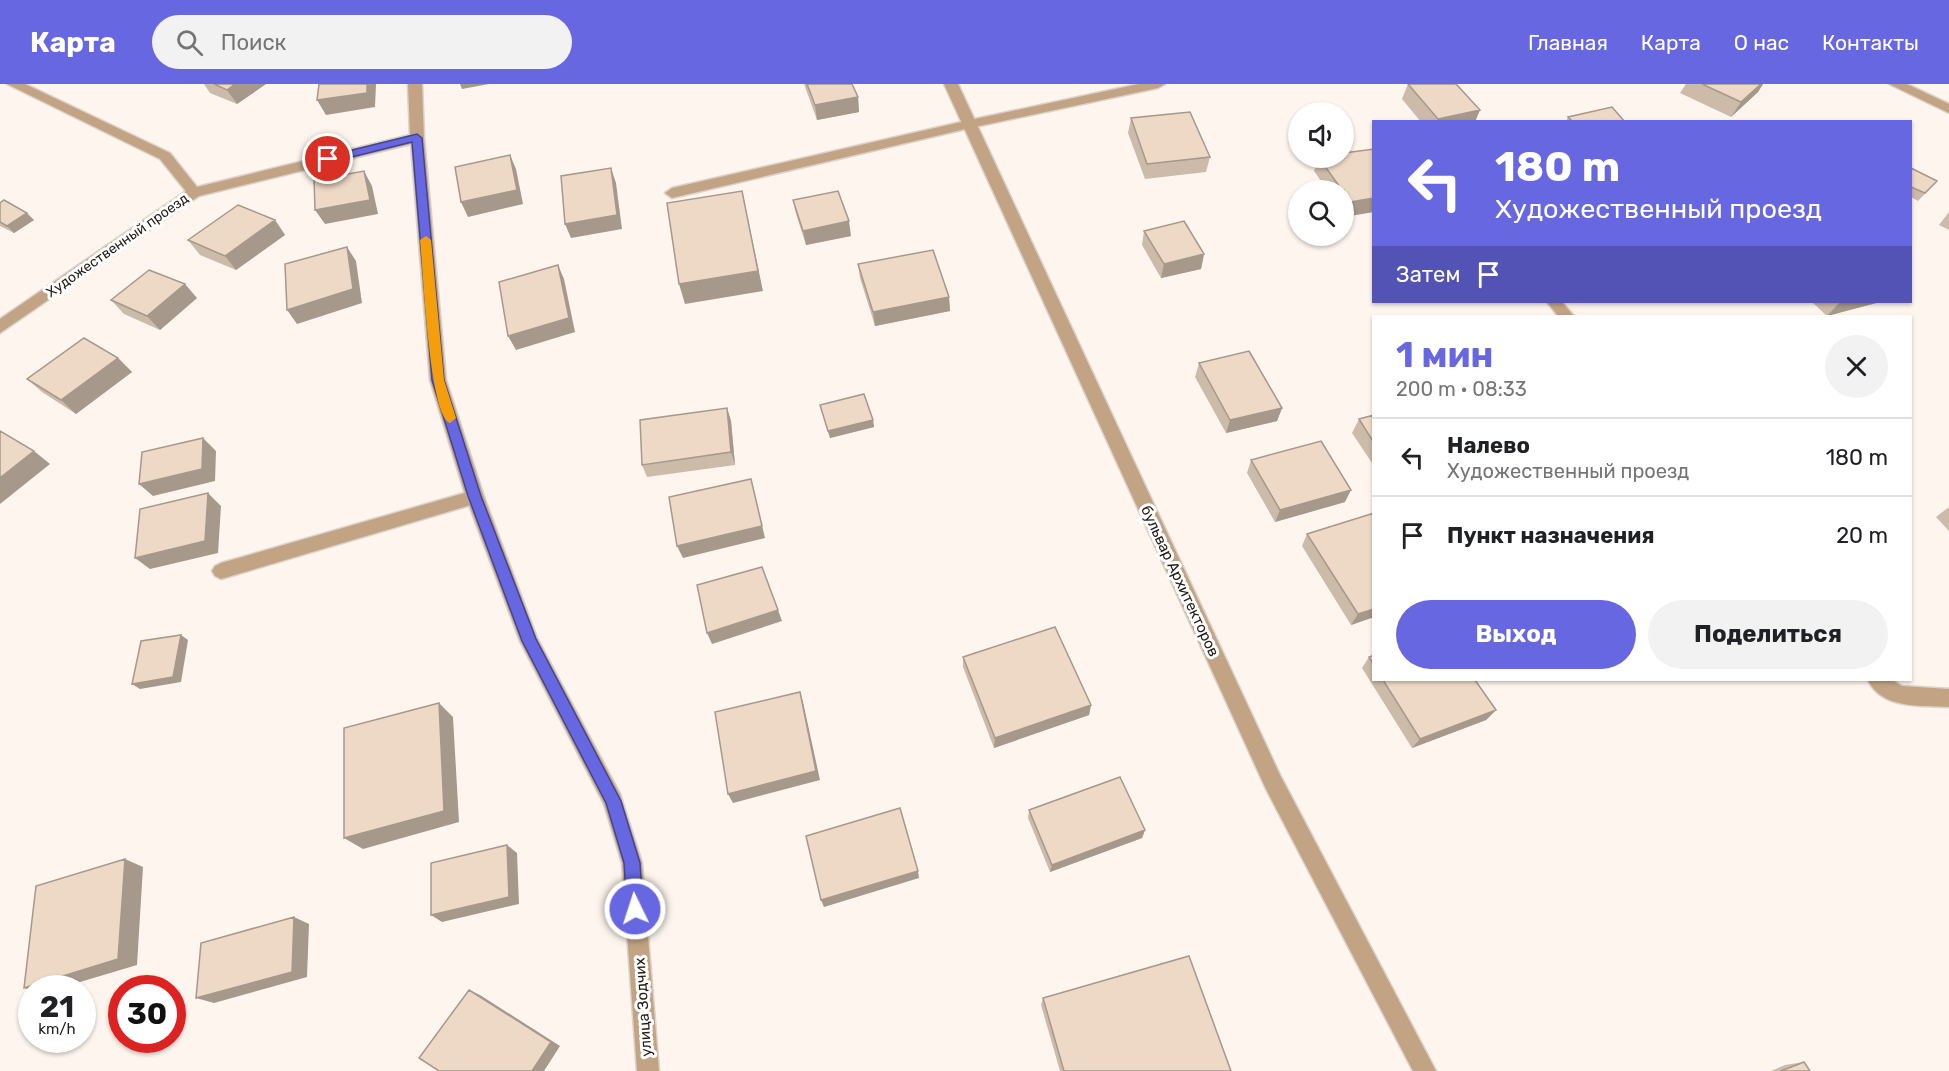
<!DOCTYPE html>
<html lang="ru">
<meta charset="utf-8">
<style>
:root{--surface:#fff;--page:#f2f2f2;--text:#202124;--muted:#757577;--line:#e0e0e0;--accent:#6768e1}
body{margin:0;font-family:Rubik,sans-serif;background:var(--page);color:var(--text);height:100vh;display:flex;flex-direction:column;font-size:22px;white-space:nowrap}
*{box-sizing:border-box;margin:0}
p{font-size:20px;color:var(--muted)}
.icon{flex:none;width:33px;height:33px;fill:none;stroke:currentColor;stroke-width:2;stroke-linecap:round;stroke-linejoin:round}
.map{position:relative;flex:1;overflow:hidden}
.side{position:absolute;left:1372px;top:231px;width:540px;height:366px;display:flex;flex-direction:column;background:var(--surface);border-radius:0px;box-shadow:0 2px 4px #0004}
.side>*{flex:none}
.top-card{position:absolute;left:1372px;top:36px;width:540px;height:183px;border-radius:0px;box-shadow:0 2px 4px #0004;background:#6768e1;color:#fff;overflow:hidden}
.tools{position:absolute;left:1288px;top:18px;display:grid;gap:12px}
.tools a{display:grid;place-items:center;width:66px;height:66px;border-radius:50%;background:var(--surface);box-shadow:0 2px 4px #0004;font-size:30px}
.speed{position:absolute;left:18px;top:891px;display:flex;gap:12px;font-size:30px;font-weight:700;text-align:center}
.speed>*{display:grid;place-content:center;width:78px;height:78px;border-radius:50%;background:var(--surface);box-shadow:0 2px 4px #0004;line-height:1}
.speed small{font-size:15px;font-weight:400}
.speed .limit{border:9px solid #d22;background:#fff;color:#111}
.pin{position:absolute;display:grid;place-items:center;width:51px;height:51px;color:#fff;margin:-26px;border:3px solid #fff;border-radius:50%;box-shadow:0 2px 6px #0007}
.me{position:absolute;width:66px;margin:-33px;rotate:356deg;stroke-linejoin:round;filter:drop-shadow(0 0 4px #0008)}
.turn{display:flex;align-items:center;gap:21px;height:126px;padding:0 24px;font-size:27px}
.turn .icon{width:78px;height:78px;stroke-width:2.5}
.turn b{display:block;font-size:42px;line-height:51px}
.then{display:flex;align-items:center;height:57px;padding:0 24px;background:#0003;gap:12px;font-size:22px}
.round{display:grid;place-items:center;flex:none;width:63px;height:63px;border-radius:32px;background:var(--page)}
.head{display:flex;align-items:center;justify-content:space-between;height:102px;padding:0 24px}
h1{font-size:36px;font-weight:700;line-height:45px;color:var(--accent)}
.button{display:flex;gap:12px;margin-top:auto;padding:12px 24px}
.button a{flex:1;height:69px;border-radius:36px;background:var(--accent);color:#fff;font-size:24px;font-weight:700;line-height:69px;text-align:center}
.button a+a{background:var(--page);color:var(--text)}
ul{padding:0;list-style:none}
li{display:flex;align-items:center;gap:18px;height:78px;padding:0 24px;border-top:2px solid var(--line)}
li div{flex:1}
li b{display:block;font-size:22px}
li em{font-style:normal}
header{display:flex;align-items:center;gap:36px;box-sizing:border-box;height:84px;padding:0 30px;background:var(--accent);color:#fff}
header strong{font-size:28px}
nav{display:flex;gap:33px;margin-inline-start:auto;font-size:21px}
.search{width:420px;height:54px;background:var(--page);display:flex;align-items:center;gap:15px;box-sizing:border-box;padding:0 21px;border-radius:33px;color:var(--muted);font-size:22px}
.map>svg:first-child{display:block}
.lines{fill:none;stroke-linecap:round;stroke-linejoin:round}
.service-casing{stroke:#dbd3cb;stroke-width:3}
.minor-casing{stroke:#dbd3cb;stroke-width:3}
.service{fill:#c2a484;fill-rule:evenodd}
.minor{fill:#c2a484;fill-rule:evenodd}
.wall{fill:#ccbba9}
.shaded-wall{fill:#a6988a}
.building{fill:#edd9c5;stroke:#a6988a;stroke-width:1.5}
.route{fill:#6768e1;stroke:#434492;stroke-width:1.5}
.slow{fill:#f59e0b}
.labels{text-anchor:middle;stroke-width:6;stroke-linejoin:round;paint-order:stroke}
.far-street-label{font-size:14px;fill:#231c15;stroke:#fff}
.street-label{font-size:15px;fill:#231c15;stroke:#fff}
</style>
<header>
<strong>Карта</strong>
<div class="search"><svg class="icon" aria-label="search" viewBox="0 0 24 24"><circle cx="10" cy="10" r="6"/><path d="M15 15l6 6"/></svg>Поиск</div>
<nav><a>Главная</a><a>Карта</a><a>О нас</a><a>Контакты</a></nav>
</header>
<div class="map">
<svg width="1949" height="987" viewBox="0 0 1949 987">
<rect width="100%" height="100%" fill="#fef6ee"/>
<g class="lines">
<!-- service casing -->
<g class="service-casing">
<path id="service" d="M7 0H25L170 69 201 108 199 111H189L160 75Z
M1139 0H1165L1158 4 970 44 672 114 665 109 672 104 970 36Z
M475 406 481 408 484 413 481 418 221 495 215 492 212 487 215 482 221 479Z"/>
</g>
<!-- minor casing -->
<g class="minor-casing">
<path id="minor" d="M408 0H422L424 54 446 296 484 413 537 554 620 710 642 779 659 987H637L622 779 604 720 520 557 466 413 430 296 411 60 199 112 0 249V235L189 105 410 51Z
M944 0H958L1280 691 1436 987H1413L1266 705Z
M1889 0H1907L1949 20V29Z
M1547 218H1562L1574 232H1558Z
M1868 596H1892L1902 602 1949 605V623C1922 621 1882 626 1868 596Z"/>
</g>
<!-- service -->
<use href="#service" class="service"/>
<!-- minor -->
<use href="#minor" class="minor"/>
</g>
<!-- wall -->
<path class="wall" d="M204 0H266L237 20 210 9Z
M804 0H852L858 13 859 28 817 36Z
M1408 0 1475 38H1421L1402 15Z
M1686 0H1763L1758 8 1731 33 1680 9Z
M1568 33 1625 38H1566Z
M1131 34 1210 73 1206 88 1145 95 1128 49Z
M1374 65 1344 133V106H1327L1314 87 1319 74H1344Z
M1911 84 1937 97 1918 117 1911 113Z
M793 116 851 152 806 161 796 130Z
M0 119 34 136 14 149 0 142Z
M1949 128V146L1939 141Z
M275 136 285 151 236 186 200 171 188 156Z
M1144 147 1204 170 1201 185 1161 194 1142 161Z
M858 180 949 213 950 227 875 242 860 194Z
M197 214 160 246 124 230 111 216Z
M1812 218H1880L1827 232Z
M118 274 132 288 76 330 42 308 27 295Z
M1199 279 1282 324 1277 337 1226 349 1195 293Z
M820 321 873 336 874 343 830 354Z
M727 324 731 337 735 381 647 393 642 381Z
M1374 331V382L1352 349 1359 335Z
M1251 376 1345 418 1275 438 1247 389Z
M1949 423V447L1936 433Z
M1374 429V533L1351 541 1302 462 1307 450Z
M1374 571V596H1475L1496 626 1486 636 1412 664 1362 584 1369 573Z
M963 573 1091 621 1089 631 994 664 963 583Z
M1029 726 1145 746 1142 754 1050 788 1028 734Z
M1043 914 1231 987H1060L1041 921Z
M1804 978 1810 987H1771L1785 981Z"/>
<!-- shaded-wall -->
<path class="shaded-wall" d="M235 0H266L237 20 227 6Z
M367 0H376L375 23 326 31 317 16Z
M460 0H489L462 5Z
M1761 0H1763L1758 8 1731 33 1741 18Z
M858 13 859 28 817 36 815 21Z
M1480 26 1475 38H1437L1438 35Z
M510 71 516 85 523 120 468 133 461 118Z
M611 84 616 99 622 145 571 154 565 140Z
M364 87 372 102 378 130 325 140 315 126Z
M742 107 763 207 685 220 679 200Z
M1374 114V128L1344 133 1350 118Z
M27 129 34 136 14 149 7 142Z
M275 136 285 151 236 186 225 172Z
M849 137 851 152 806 161 803 147Z
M347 163 356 177 362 219 297 240 287 226Z
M1204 170 1201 185 1161 194 1164 180Z
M558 181 564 195 575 248 516 266 508 252Z
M185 200 197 214 160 246 147 232Z
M949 213 950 227 875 242 873 228Z
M1840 218H1880L1827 232Z
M118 274 132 288 76 330 61 316Z
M727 324 731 337 735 381 731 368Z
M1282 324 1277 337 1226 349 1230 336Z
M873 336 874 343 830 354 828 347Z
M203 354 216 367 215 397 153 412 139 400Z
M34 367 50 380 0 420V394Z
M751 395 765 454 683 474 677 462Z
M1351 406 1345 418 1275 438 1280 426Z
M208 409 221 422 218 469 150 485 135 474Z
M1374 525V533L1351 541 1358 530Z
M778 526 782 537 712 560 707 549Z
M181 551 188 556 181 598 140 605 132 600Z
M800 608 803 618 820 696 733 719 728 710Z
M439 619 453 633 459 738 363 765 344 754Z
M1091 621 1089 631 994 664 995 654Z
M1496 626 1486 636 1412 664 1420 655Z
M1145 746 1142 754 1050 788 1052 781Z
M507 761 517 769 519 820 442 838 431 831Z
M125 775 143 783 137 881 60 904H32V906L24 904Z
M918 787 919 794 824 823 821 816Z
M294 833 309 840 307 893 214 919 196 914Z
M469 906 480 911 560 962 544 987H532Z"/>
<!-- building -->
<path class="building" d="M214 0H235L227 6Z
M319 0H367V9L317 16Z
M807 0H852L858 13 815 21Z
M1408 0H1456L1480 26 1438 35Z
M1702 0H1761L1741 18Z
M1612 23 1625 38H1573L1568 33Z
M1190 28 1210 73 1147 80 1131 34Z
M1374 65V114L1350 118 1344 110V106H1342L1319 74H1344V69Z
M510 71 517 106 461 118 455 83Z
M611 84 617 131 565 140 561 92Z
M1911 84 1937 97 1925 109 1911 103Z
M364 87 370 116 315 126 314 96Z
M742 107 758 187 679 200 667 119Z
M838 107 849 137 803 147 793 116Z
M4 116 27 129 7 142 0 138V119Z
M238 121 275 136 225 172 188 156Z
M1184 137 1204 170 1164 180 1144 147Z
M347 163 353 205 287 226 285 180Z
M933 166 949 213 873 228 858 180Z
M558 181 569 234 508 252 499 198Z
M149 186 185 200 147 232 111 216Z
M84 254 118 274 61 316 27 295Z
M1249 267 1282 324 1230 336 1199 279Z
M864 310 873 336 828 347 820 321Z
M727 324 731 368 642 381 640 336Z
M1374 331V359L1359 335Z
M0 347 34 367 0 394Z
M203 354 202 385 139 400 142 368Z
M1321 357 1351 406 1280 426 1251 376Z
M751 395 762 442 677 462 669 413Z
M208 409 205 457 135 474 140 425Z
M1374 429V525L1358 530 1307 450Z
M762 483 778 526 707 549 697 501Z
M1055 543 1091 621 995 654 963 573Z
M181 551 173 593 132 600 141 557Z
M1374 571V581L1369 573Z
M1383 596H1475L1496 626 1420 655Z
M800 608 816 687 728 710 715 628Z
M439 619 444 727 344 754V644Z
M1120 693 1145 746 1052 781 1029 726Z
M900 724 918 787 821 816 806 752Z
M507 761 509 813 431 831V779Z
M125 775 118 875 24 904 36 802Z
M294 833 292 888 196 914 201 859Z
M1189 872 1231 987H1064L1043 914Z
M469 906 551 958 532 987H439L419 974Z
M1804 978 1810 987H1781Z"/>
<!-- route -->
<path class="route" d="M417 50 422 54 444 296 481 412 536 555 621 717 640 779 643 825 641 831 635 834 630 831 627 825 624 779 606 719 522 557 468 412 432 296 412 58 328 79 322 75 328 72Z"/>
<!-- slow -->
<path class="slow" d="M426 152 431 156 444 296 456 334 450 339C429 332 423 182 420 156Z"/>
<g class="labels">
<!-- far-street labels -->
<g class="far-street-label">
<text transform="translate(117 161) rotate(-35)" y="5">Художественный проезд</text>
</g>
<!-- street labels -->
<g class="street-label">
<text transform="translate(1180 497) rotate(65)" y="5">бульвар Архитекторов</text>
<text transform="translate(643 923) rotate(-94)" y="5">улица Зодчих</text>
</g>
</g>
</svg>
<div class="tools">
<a><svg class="icon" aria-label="sound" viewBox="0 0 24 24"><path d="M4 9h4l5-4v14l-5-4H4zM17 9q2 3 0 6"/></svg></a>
<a><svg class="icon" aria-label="search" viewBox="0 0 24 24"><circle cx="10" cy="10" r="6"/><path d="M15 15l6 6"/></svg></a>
</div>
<div class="speed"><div>21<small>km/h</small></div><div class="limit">30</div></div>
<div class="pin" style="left:328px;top:75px;background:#d93025"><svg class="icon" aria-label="arrive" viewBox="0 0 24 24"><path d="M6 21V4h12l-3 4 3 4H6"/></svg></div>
<svg class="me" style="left:635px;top:825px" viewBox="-20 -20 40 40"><circle r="17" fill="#6768e1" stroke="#fff" stroke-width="3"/><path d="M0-11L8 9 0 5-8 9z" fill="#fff"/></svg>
<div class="top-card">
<div class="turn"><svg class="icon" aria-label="left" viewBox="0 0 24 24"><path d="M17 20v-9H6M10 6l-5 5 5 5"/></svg><div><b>180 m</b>Художественный проезд</div></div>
<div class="then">Затем<svg class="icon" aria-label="arrive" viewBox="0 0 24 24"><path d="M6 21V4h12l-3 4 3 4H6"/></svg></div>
</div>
<section class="side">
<div class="head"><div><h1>1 мин</h1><p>200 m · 08:33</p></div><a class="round"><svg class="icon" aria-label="close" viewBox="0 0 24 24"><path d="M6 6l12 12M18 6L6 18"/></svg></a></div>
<ul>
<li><svg class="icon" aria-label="left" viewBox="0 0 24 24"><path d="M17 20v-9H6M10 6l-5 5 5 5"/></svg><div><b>Налево</b><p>Художественный проезд</p></div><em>180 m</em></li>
<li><svg class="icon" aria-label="arrive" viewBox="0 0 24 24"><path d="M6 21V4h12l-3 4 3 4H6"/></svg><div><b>Пункт назначения</b></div><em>20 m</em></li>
</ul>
<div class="button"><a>Выход</a><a>Поделиться</a></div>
</section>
</div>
